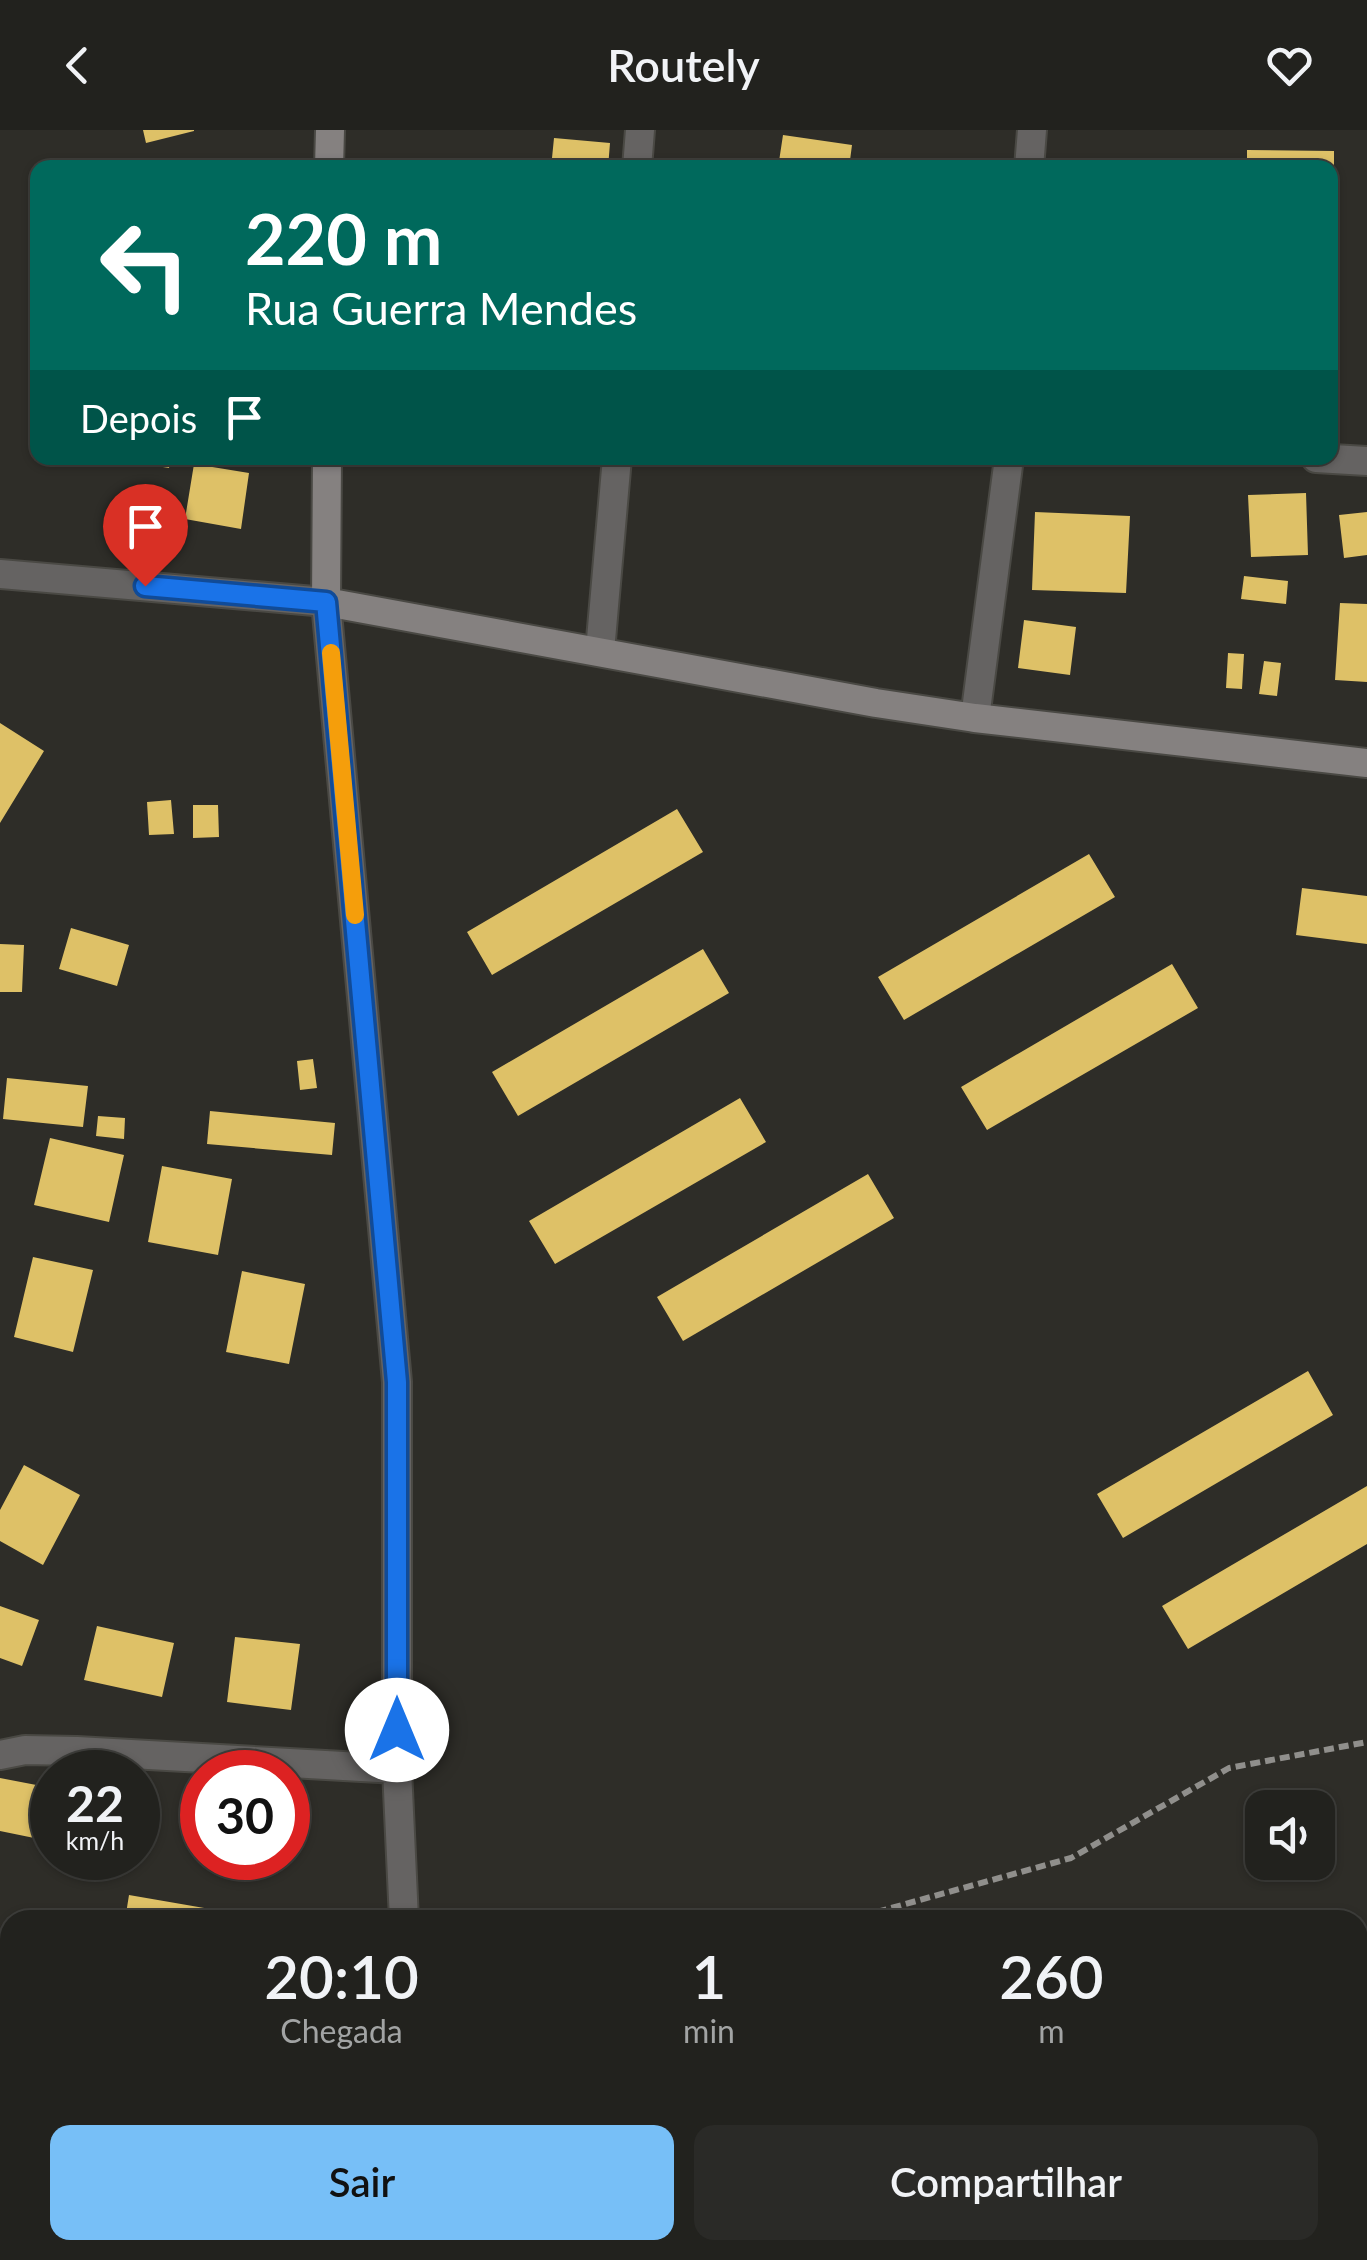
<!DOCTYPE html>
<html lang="pt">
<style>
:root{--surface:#22221e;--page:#2a2a27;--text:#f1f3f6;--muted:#a2a4a4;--line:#3f3f3c;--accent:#77bff7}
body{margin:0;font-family:Lato,sans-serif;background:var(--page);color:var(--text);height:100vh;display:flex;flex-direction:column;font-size:38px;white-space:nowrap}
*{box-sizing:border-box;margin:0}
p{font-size:32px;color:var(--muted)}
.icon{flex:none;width:55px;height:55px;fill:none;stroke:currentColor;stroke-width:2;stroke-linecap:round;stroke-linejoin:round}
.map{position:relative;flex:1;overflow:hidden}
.side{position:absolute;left:0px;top:1780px;width:1368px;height:350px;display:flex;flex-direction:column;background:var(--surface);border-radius:30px 30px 0 0;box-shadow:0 2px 8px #0004,0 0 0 2px var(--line)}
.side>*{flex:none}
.hud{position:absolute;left:30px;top:30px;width:1308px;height:305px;border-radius:20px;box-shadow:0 2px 8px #0004,0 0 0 2px var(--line);background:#00695c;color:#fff;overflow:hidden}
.controls{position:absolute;left:1245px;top:1660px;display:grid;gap:20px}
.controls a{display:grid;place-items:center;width:90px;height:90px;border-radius:20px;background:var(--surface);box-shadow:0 2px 8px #0004,0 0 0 2px var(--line);font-size:50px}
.speed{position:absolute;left:30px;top:1620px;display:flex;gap:20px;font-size:50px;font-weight:700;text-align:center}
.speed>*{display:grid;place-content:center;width:130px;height:130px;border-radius:50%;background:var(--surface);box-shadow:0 2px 8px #0004,0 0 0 2px var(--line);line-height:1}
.speed small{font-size:25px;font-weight:400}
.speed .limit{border:15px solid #d22;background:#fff;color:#111}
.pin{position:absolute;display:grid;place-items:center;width:85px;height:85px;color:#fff;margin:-102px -42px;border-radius:50% 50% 50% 0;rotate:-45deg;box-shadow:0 0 10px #0007}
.pin .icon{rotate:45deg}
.me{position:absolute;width:110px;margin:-55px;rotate:0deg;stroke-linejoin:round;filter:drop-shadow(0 0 8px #0008)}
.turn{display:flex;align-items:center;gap:35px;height:210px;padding:0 50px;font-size:45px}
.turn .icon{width:130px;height:130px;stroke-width:2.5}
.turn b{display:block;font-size:70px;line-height:85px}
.then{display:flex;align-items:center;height:95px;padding:0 50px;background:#0003;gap:20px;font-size:38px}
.eta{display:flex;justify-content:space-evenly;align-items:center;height:170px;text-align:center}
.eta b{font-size:60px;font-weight:600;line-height:70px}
.cta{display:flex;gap:20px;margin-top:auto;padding:20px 50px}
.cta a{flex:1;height:115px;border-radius:20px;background:var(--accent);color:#111;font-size:40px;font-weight:600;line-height:115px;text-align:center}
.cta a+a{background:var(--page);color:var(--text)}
header{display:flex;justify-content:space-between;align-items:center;height:130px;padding:0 50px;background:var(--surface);font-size:45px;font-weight:600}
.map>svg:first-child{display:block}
.building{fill:#dec167}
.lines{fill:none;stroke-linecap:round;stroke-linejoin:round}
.minor-casing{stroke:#4a4944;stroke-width:32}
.tertiary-casing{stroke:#4a4944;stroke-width:32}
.secondary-casing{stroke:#4a4944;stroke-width:32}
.path{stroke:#908f8c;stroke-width:6;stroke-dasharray:10 5;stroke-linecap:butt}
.minor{stroke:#656362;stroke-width:28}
.tertiary{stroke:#656362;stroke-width:28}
.secondary{stroke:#858180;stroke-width:28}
.route-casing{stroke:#114b97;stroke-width:25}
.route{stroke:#1a73e8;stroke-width:18}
.slow{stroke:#f59e0b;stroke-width:18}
</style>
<header><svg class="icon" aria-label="back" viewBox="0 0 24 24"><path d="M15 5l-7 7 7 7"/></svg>Routely<svg class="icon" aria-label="heart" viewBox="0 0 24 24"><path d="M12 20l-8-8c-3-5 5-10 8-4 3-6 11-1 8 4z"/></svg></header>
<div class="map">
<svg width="1367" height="2130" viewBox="0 0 1367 2130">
<rect width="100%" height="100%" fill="#2e2d28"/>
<!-- building -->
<path class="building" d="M143 0H194V1L146 13Z
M783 5 852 15 849 38H778Z
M554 8 610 13 608 38H551Z
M1247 20 1334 21V106H1330V38H1247Z
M120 328H171L169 338 120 330Z
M194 334 249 343 241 399 185 389Z
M1306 363 1308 425 1251 427 1248 365Z
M1035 382 1130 386 1126 463 1032 460Z
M1367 382V425L1344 428 1339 385Z
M1244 446 1288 451 1286 474 1241 469Z
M1340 473 1367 474V552L1335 550Z
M1024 490 1076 497 1070 545 1018 538Z
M1228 523 1244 524 1242 559 1226 558Z
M1264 531 1281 533 1277 566 1259 564Z
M0 593 44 621 0 693Z
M171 670 174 704 149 705 147 672Z
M193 675H218L219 707 193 708Z
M677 679 703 722 492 845 467 802Z
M1089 724 1115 767 904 890 878 847Z
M1302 758 1367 766V814L1296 805Z
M71 798 129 815 117 856 59 839Z
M0 814 24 815 22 862H0Z
M703 819 729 863 518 986 492 942Z
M1172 834 1198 878 987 1000 961 957Z
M313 929 317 958 300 960 297 931Z
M7 948 88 956 83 997 3 989Z
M740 968 766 1012 555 1134 529 1091Z
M210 981 335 993 332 1025 207 1014Z
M98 986 125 988 124 1009 96 1006Z
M50 1008 124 1025 109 1092 34 1075Z
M162 1036 232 1049 218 1125 148 1112Z
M868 1044 894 1088 683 1211 657 1167Z
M33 1127 93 1140 73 1222 14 1207Z
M242 1141 305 1154 289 1234 226 1222Z
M1308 1241 1333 1285 1123 1408 1097 1364Z
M24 1335 80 1365 43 1435 0 1411V1380Z
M1367 1356V1414L1188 1519 1162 1476Z
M0 1476 39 1490 22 1536 0 1528Z
M97 1496 174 1513 162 1567 84 1550Z
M235 1507 300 1514 291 1580 227 1572Z
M0 1648 52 1658 44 1710 0 1701Z
M129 1765 210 1779 208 1790H125Z
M0 1879 10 1881V1936L6 1951 0 1950Z"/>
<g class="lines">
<!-- minor casing -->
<g class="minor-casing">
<path id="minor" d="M637 38 640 0
M1029 38 1032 0
M1316 328 1367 331
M326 472 397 1252V1639L404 1790
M600 521 617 328
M975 588 1009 328
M0 1625 25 1620 77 1621 397 1639
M387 2130 388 2120"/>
</g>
<!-- tertiary casing -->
<g class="tertiary-casing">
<path id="tertiary" d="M0 444 326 472"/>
</g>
<!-- secondary casing -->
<g class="secondary-casing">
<path id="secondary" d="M329 38 330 0
M327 328 326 472 876 573 975 588 1367 633"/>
</g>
<!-- path -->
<path class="path" d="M576 1790H648
M848 1790 1071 1728 1229 1638 1367 1612"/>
<!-- minor -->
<use href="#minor" class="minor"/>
<!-- tertiary -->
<use href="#tertiary" class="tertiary"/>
<!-- secondary -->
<use href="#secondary" class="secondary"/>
</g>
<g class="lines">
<!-- route casing -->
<g class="route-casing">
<path id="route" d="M145 456 326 472 397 1252V1600"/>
</g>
<!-- route -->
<use href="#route" class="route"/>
<!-- slow -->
<path class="slow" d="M331 523 355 785"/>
</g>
</svg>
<div class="controls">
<a><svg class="icon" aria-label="sound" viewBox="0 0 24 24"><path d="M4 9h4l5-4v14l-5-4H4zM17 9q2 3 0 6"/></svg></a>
</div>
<div class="speed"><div>22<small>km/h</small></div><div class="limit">30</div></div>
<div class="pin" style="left:145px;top:456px;background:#d93025"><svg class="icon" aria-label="arrive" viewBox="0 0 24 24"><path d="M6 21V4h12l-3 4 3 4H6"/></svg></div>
<svg class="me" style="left:397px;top:1600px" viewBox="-20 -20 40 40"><circle r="19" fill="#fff"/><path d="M0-13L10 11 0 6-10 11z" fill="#1a73e8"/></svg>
<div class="hud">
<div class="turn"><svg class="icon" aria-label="left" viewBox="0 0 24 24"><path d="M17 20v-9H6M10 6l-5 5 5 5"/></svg><div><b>220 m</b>Rua Guerra Mendes</div></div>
<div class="then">Depois<svg class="icon" aria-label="arrive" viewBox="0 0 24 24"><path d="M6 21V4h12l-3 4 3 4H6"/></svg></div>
</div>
<section class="side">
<div class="eta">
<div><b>20:10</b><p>Chegada</p></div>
<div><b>1</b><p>min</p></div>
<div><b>260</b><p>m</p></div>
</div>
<div class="cta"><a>Sair</a><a>Compartilhar</a></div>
</section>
</div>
